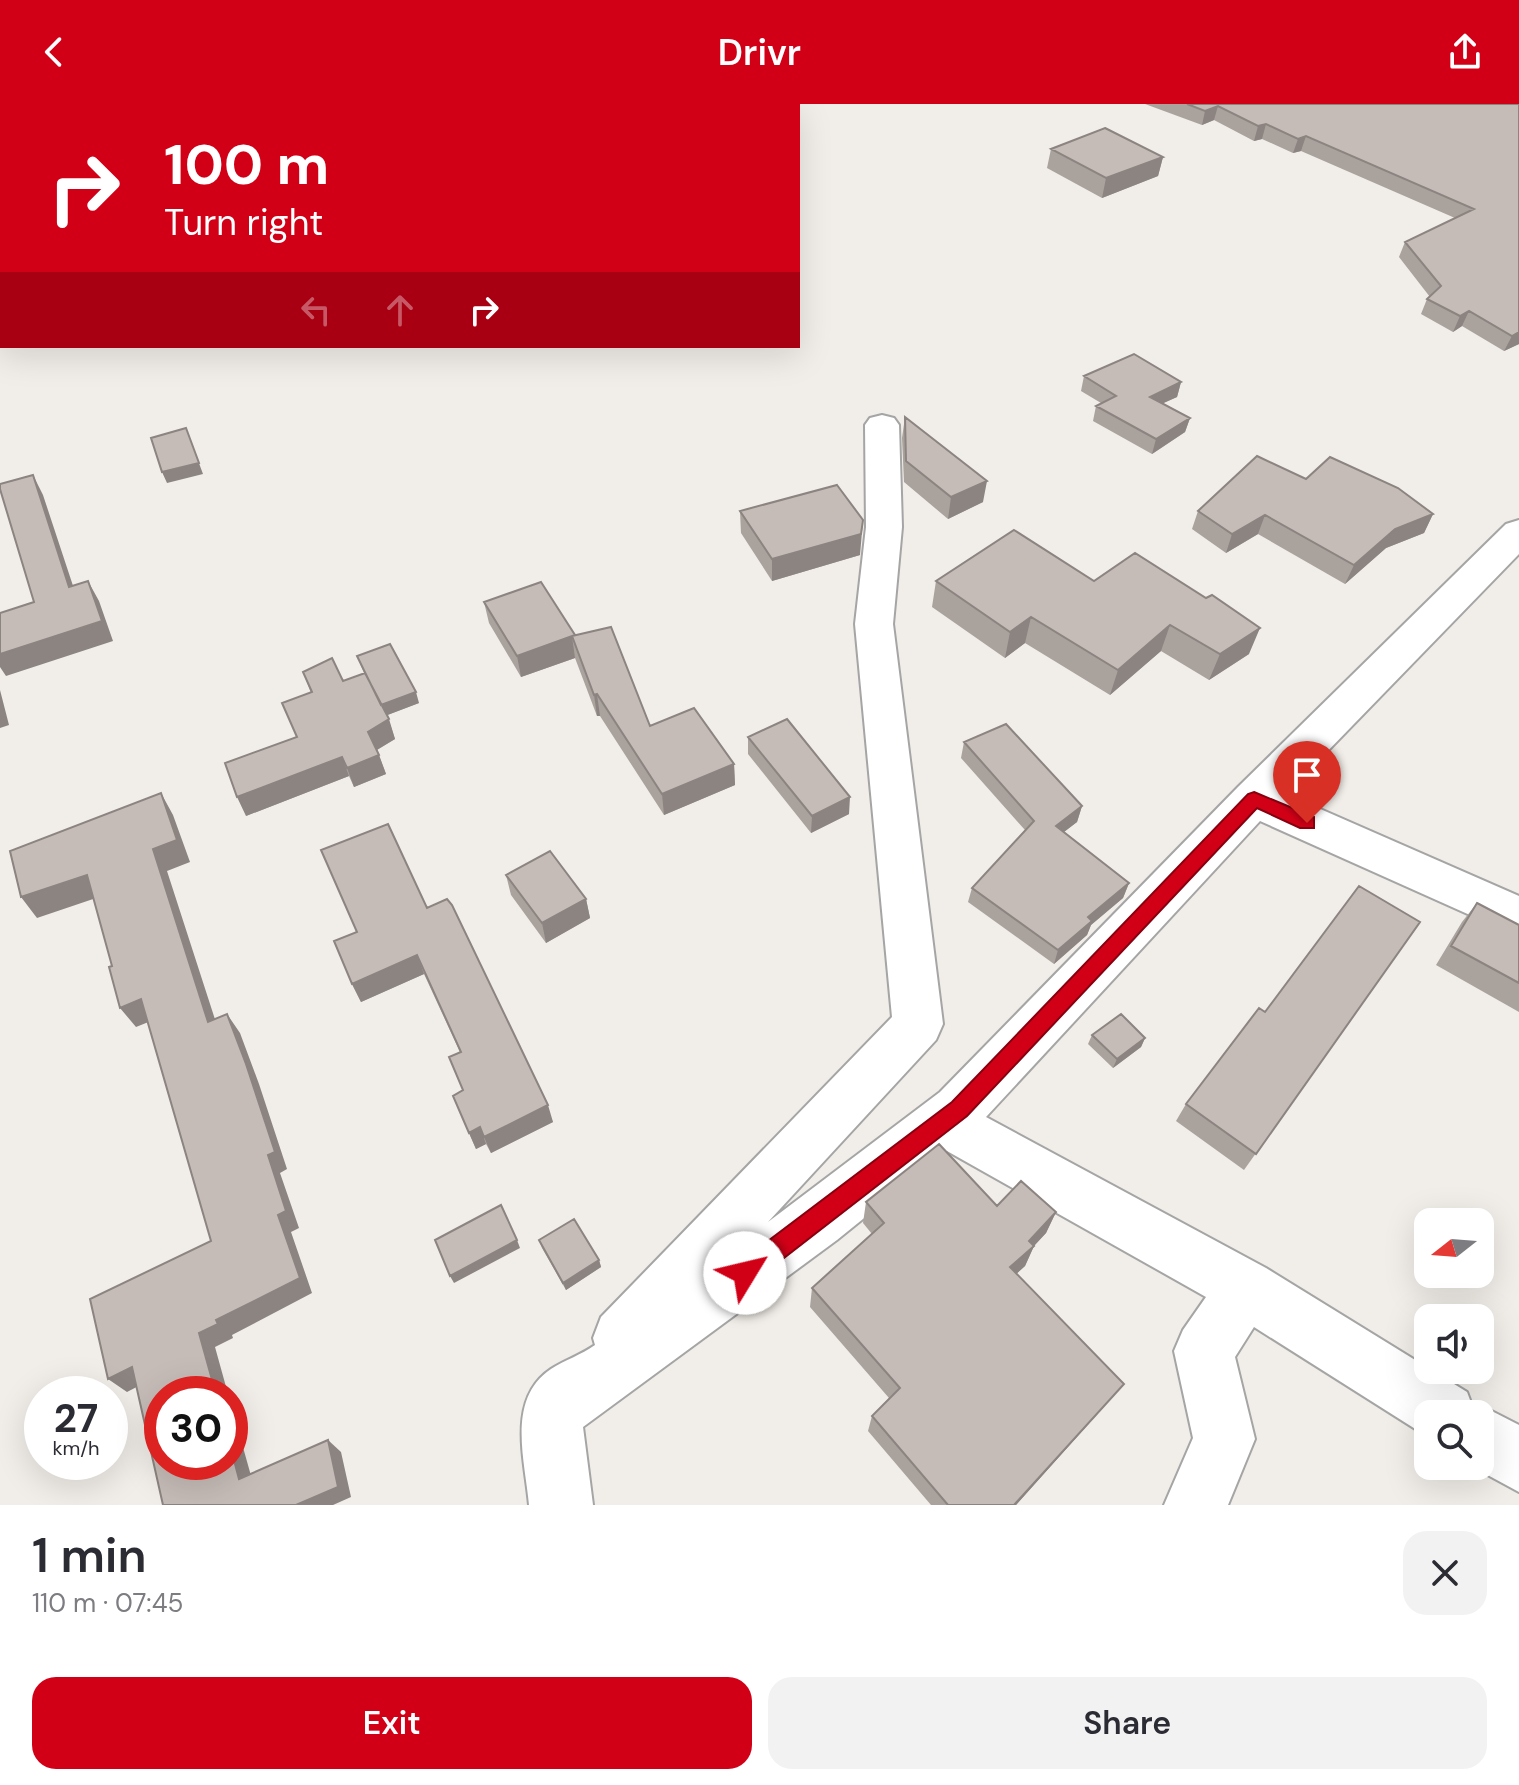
<!DOCTYPE html>
<meta charset="utf-8">
<style>
:root{--surface:#fff;--page:#f2f2f3;--text:#2b2b33;--muted:#7c7c81;--accent:#d20017}
body{margin:0;font-family:"DM Sans",sans-serif;background:var(--page);color:var(--text);height:100vh;display:flex;flex-direction:column;font-size:30px;white-space:nowrap}
*{box-sizing:border-box;margin:0}
p{font-size:26px;color:var(--muted)}
.icon{flex:none;width:44px;height:44px;fill:none;stroke:currentColor;stroke-width:2;stroke-linecap:round;stroke-linejoin:round}
.map{position:relative;height:1401px;overflow:hidden}
.details{display:flex;flex-direction:column;background:var(--surface);flex:1}
.details>*{flex:none}
.top-card{position:absolute;left:0px;top:0px;width:800px;height:244px;box-shadow:0 8px 32px #0002;background:#d20017;color:#fff;overflow:hidden}
.needle{width:52px;rotate:253deg}
.fabs{position:absolute;left:1414px;top:1104px;display:grid;gap:16px}
.fabs a{display:grid;place-items:center;width:80px;height:80px;border-radius:16px;background:var(--surface);box-shadow:0 8px 32px #0002;font-size:40px}
.speed{position:absolute;left:24px;top:1272px;display:flex;gap:16px;font-size:40px;font-weight:700;text-align:center}
.speed>*{display:grid;place-content:center;width:104px;height:104px;border-radius:50%;background:var(--surface);box-shadow:0 8px 32px #0002;line-height:1}
.speed small{font-size:20px;font-weight:400}
.speed .limit{border:12px solid #d22;background:#fff;color:#111}
.pin{position:absolute;display:grid;place-items:center;width:68px;height:68px;color:#fff;margin:-82px -34px;border-radius:50% 50% 50% 0;rotate:-45deg;box-shadow:0 0 8px #0007}
.pin .icon{rotate:45deg}
.me{position:absolute;width:88px;margin:-44px;rotate:54deg;stroke-linejoin:round;filter:drop-shadow(0 0 6px #0008)}
.turn{display:flex;align-items:center;gap:28px;height:168px;padding:0 32px;font-size:36px}
.turn .icon{width:104px;height:104px;stroke-width:2.5}
.turn b{display:block;font-size:56px;line-height:68px}
.lanes{display:flex;align-items:center;height:76px;padding:0 32px;background:#0003;justify-content:center;gap:40px;direction:ltr}
.lanes .off{opacity:.35}
.round{display:grid;place-items:center;flex:none;width:84px;height:84px;border-radius:24px;background:var(--page)}
.overview{display:flex;align-items:center;justify-content:space-between;height:136px;padding:0 32px}
h1{font-size:48px;font-weight:600;line-height:60px}
.cta{display:flex;gap:16px;margin-top:auto;padding:16px 32px}
.cta a{flex:1;height:92px;border-radius:24px;background:var(--accent);color:#fff;font-size:32px;font-weight:600;line-height:92px;text-align:center}
.cta a+a{background:var(--page);color:var(--text)}
header{display:flex;justify-content:space-between;align-items:center;height:104px;padding:0 32px;background:var(--accent);color:#fff;font-size:36px;font-weight:600}
.map>svg:first-child{display:block}
.lines{fill:none;stroke-linecap:round;stroke-linejoin:round}
.minor-casing{stroke:#a5a5a5;stroke-width:4}
.minor{fill:#fff;fill-rule:evenodd}
.wall{fill:#aaa29d}
.shaded-wall{fill:#8b8480}
.building{fill:#c6bcb7;stroke:#8b8480;stroke-width:2}
.route{fill:#d20017;stroke:#88000f;stroke-width:2}
</style>
<header><svg class="icon" aria-label="back" viewBox="0 0 24 24"><path d="M15 5l-7 7 7 7"/></svg>Drivr<svg class="icon" aria-label="share" viewBox="0 0 24 24"><path d="M12 15V3M7 8l5-5 5 5M5 13v7h14v-7"/></svg></header>
<div class="map">
<svg width="1519" height="1401" viewBox="0 0 1519 1401">
<rect width="100%" height="100%" fill="#f1ede8"/>
<g class="lines">
<!-- minor casing -->
<g class="minor-casing">
<path id="minor" d="M882 311 894 314 899 321 902 423 893 520 943 920 936 936 768 1118 940 988 1238 683 1506 420 1519 416V450L1286 690 1519 792V833L1260 717 986 1013 1266 1164 1467 1288 1473 1304 1480 1301 1519 1321V1388L1471 1362H1480V1310H1428V1333L1254 1223 1235 1253 1255 1335 1228 1401H1164L1193 1334 1174 1247 1183 1226 1206 1193 947 1047 837 1136 583 1323 593 1401H529C525 1356 506 1295 551 1265 565 1256 581 1251 595 1241L593 1234 601 1213 892 913 855 520 866 423 865 321 870 314Z"/>
</g>
<!-- minor -->
<use href="#minor" class="minor"/>
</g>
<!-- wall -->
<path class="wall" d="M1145 0H1519V240L1504 247 1462 222 1453 228 1421 210 1427 195 1430 193 1399 153 1405 138 1455 114 1301 47 1293 49 1262 35 1254 37 1214 16 1202 21Z
M1051 45 1163 53 1158 72 1102 94 1047 64Z
M1084 272 1181 278 1177 293 1163 299 1190 314 1185 328 1152 350 1093 317 1096 302 1101 299 1081 287Z
M905 313 983 398 948 415 904 378 902 334Z
M1306 375 1433 410 1424 429 1386 444 1345 480 1258 430 1226 449 1192 425 1198 407Z
M740 407 860 451 772 477 741 429Z
M936 477H1094L1249 550 1209 576 1161 547 1110 591 1025 539 1005 554 932 503Z
M484 498 575 532 650 622 734 660 735 681 664 711 600 612H597L575 554 521 573 489 519Z
M357 552 419 599 387 611 395 635 377 646 386 670 354 683 349 672 246 712 297 633 282 599 311 589 303 568 343 577 364 569Z
M748 633 849 710 811 729 748 650Z
M964 638 1082 702 1077 718 1064 728 1129 779 1123 794 1091 821 1087 831 1054 860 968 798 972 784 1025 726 961 654Z
M506 771 586 795 590 814 546 839 511 791Z
M1477 799 1519 821V908L1436 861 1462 818Z
M427 804 553 1018 491 1049 486 1040 476 1045 453 992 463 986 460 948 424 870 361 898 352 880Z
M1420 818 1244 1066 1176 1017 1186 1000 1265 908Z
M1092 931 1145 934 1141 943 1113 964 1088 940Z
M866 1098 997 1102 1056 1108 1046 1129 1034 1142 1025 1162 1016 1170 1124 1280 1016 1401H931L868 1327 872 1312 889 1294 810 1203 812 1184 872 1130 863 1119Z
M539 1136 599 1156 601 1163 566 1186 542 1144Z"/>
<!-- shaded-wall -->
<path class="shaded-wall" d="M1218 2 1214 16 1202 21 1205 7Z
M1266 20 1262 35 1254 37 1258 22Z
M1306 32 1301 47 1293 49 1298 35Z
M2 34V49L0 50V35Z
M1163 53 1158 72 1102 94 1106 74Z
M1469 207 1462 222 1453 228 1460 212Z
M1519 228V240L1504 247 1512 232Z
M1181 278 1177 293 1146 307 1150 293Z
M1190 314 1185 328 1152 350 1156 335Z
M190 335 203 370 167 379 162 368Z
M33 371 43 391 80 503 69 483Z
M987 377 983 398 948 415 951 393Z
M1433 410 1424 429 1386 444 1345 480 1354 461 1395 425Z
M1265 411 1258 430 1226 449 1232 430Z
M863 416 860 451 772 477V455Z
M88 477 99 497 113 537 6 572 0 563V550Z
M1031 513 1025 539 1005 554 1010 528Z
M1170 521 1161 547 1110 591 1118 566Z
M1260 524 1249 550 1209 576 1220 550Z
M572 532 575 554 521 573 517 552Z
M0 586 9 621 0 624Z
M416 588 419 599 385 612 381 601Z
M597 590 600 612H597L594 591Z
M389 615 395 635 375 647 368 628Z
M379 651 386 670 354 683 347 664Z
M342 653 349 672 246 712 237 693Z
M734 660 735 681 664 711 662 690Z
M161 689 173 711 190 758 167 767 222 937 208 918 153 745Z
M850 693 849 710 811 729 812 712Z
M1082 702 1077 718 1052 737 1056 722Z
M87 771 102 792 37 814 21 793Z
M1129 779 1123 794 1091 821 1087 831 1054 860 1058 846 1088 813Z
M586 795 590 814 546 839 542 819Z
M417 851 424 870 361 898 352 880Z
M141 895 156 915 136 923 120 904Z
M227 910 240 929 259 980 287 1065 280 1069 299 1124 291 1128 312 1189 232 1231 233 1234 215 1243 228 1290H216L199 1229 216 1216 278 1111 268 1051Z
M1145 934 1141 943 1113 964 1117 955Z
M548 1001 553 1018 491 1049 484 1033Z
M480 1023 486 1040 476 1045 469 1029Z
M1056 1108 1046 1129 1032 1144 1034 1142 1025 1162 1002 1183 1010 1163 1029 1137Z
M517 1136 520 1144 454 1179 450 1172Z
M599 1156 601 1163 566 1186 563 1179Z
M132 1263 150 1276 127 1288 108 1275Z
M1124 1280 1016 1401H1014Z
M230 1297 255 1386 239 1375 230 1341Z
M328 1336 341 1348 351 1393 333 1401H296Z"/>
<!-- building -->
<path class="building" d="M0 0H7L8 2H2V34L0 35Z
M1187 0H1519V228L1512 232 1469 207 1460 212 1427 195 1441 182 1405 138 1474 105 1306 32 1298 35 1266 20 1258 22 1218 2 1205 7Z
M1105 24 1163 53 1106 74 1051 45Z
M1134 250 1181 278 1150 293 1190 314 1156 335 1096 302 1116 292 1084 272Z
M905 313 987 377 951 393 906 357Z
M186 324 199 359 162 368 151 334Z
M1257 352 1306 375 1330 353 1398 384 1433 410 1395 425 1354 461 1265 411 1232 430 1198 407Z
M33 371 69 483 88 477 102 517 0 550V509L34 498 0 385V380Z
M837 381 863 416 861 430 772 455 740 407Z
M1014 426 1094 477 1135 449 1206 494 1212 491 1260 524 1220 550 1170 521 1118 566 1031 513 1010 528 936 477Z
M541 478 575 531 572 532 611 523 650 622 694 604 734 660 662 690 597 590 594 591 572 532 517 552 484 498Z
M390 540 416 588 381 601 357 552Z
M332 554 343 577 365 569 389 615 368 628 379 651 347 664 342 653 237 693 225 659 297 633 282 599 312 588 303 568Z
M787 615 850 693 812 712 748 633Z
M1006 620 1082 702 1056 722 1129 779 1088 813 1092 817 1058 846 972 784 1034 717 964 638Z
M161 689 177 736 153 745 208 918 227 910 246 960 275 1048 268 1051 286 1107 278 1111 300 1174 216 1216 218 1220 199 1229 216 1290H162V1358H230V1341L239 1375 328 1336 338 1383 296 1401H163L132 1263 108 1275 90 1195 211 1137 141 895 120 904 109 863 112 862 87 771 21 793 10 747Z
M388 720 427 804 447 795 452 801 548 1001 484 1033 480 1023 469 1029 453 992 463 986 449 953 461 948 417 851 352 880 334 837 357 828 321 746Z
M550 747 586 795 542 819 506 771Z
M1359 782 1420 818 1256 1050 1186 1000 1259 904 1265 908Z
M1477 799 1519 821V879L1451 842Z
M1121 910 1145 934 1117 955 1092 931Z
M939 1040 997 1102 1021 1077 1056 1108 1029 1137 1034 1142 1010 1163 1124 1280 1014 1401H948L872 1312 900 1284 812 1184 884 1119 866 1098Z
M501 1101 517 1136 450 1172 435 1136Z
M574 1115 599 1156 563 1179 539 1136Z"/>
<!-- route -->
<path class="route" d="M1254 688 1314 713V724H1300L1257 704 967 1012 753 1178 745 1181 736 1178 733 1169 736 1161 952 998 1248 690Z"/>
</svg>
<div class="fabs">
<a><svg class="needle" viewBox="-14 -14 28 28"><path d="M0-13l5 13h-10z" fill="#e53935"/><path d="M0 13l5-13h-10z" fill="#7c7c81"/></svg></a>
<a><svg class="icon" aria-label="sound" viewBox="0 0 24 24"><path d="M4 9h4l5-4v14l-5-4H4zM17 9q2 3 0 6"/></svg></a>
<a><svg class="icon" aria-label="search" viewBox="0 0 24 24"><circle cx="10" cy="10" r="6"/><path d="M15 15l6 6"/></svg></a>
</div>
<div class="speed"><div>27<small>km/h</small></div><div class="limit">30</div></div>
<div class="pin" style="left:1307px;top:719px;background:#d93025"><svg class="icon" aria-label="arrive" viewBox="0 0 24 24"><path d="M6 21V4h12l-3 4 3 4H6"/></svg></div>
<svg class="me" style="left:745px;top:1169px" viewBox="-20 -20 40 40"><circle r="19" fill="#fff"/><path d="M0-13L10 11 0 6-10 11z" fill="#d20017"/></svg>
<div class="top-card">
<div class="turn"><svg class="icon" aria-label="right" viewBox="0 0 24 24"><path d="M7 20v-9h11M14 6l5 5-5 5"/></svg><div><b>100 m</b>Turn right</div></div>
<div class="lanes"><svg class="icon off" aria-label="left" viewBox="0 0 24 24"><path d="M17 20v-9H6M10 6l-5 5 5 5"/></svg><svg class="icon off" aria-label="ahead" viewBox="0 0 24 24"><path d="M12 20V5M6 11l6-6 6 6"/></svg><svg class="icon" aria-label="right" viewBox="0 0 24 24"><path d="M7 20v-9h11M14 6l5 5-5 5"/></svg></div>
</div>
</div>
<section class="details">
<div class="overview"><div><h1>1 min</h1><p>110 m · 07:45</p></div><a class="round"><svg class="icon" aria-label="close" viewBox="0 0 24 24"><path d="M6 6l12 12M18 6L6 18"/></svg></a></div>
<div class="cta"><a>Exit</a><a>Share</a></div>
</section>
